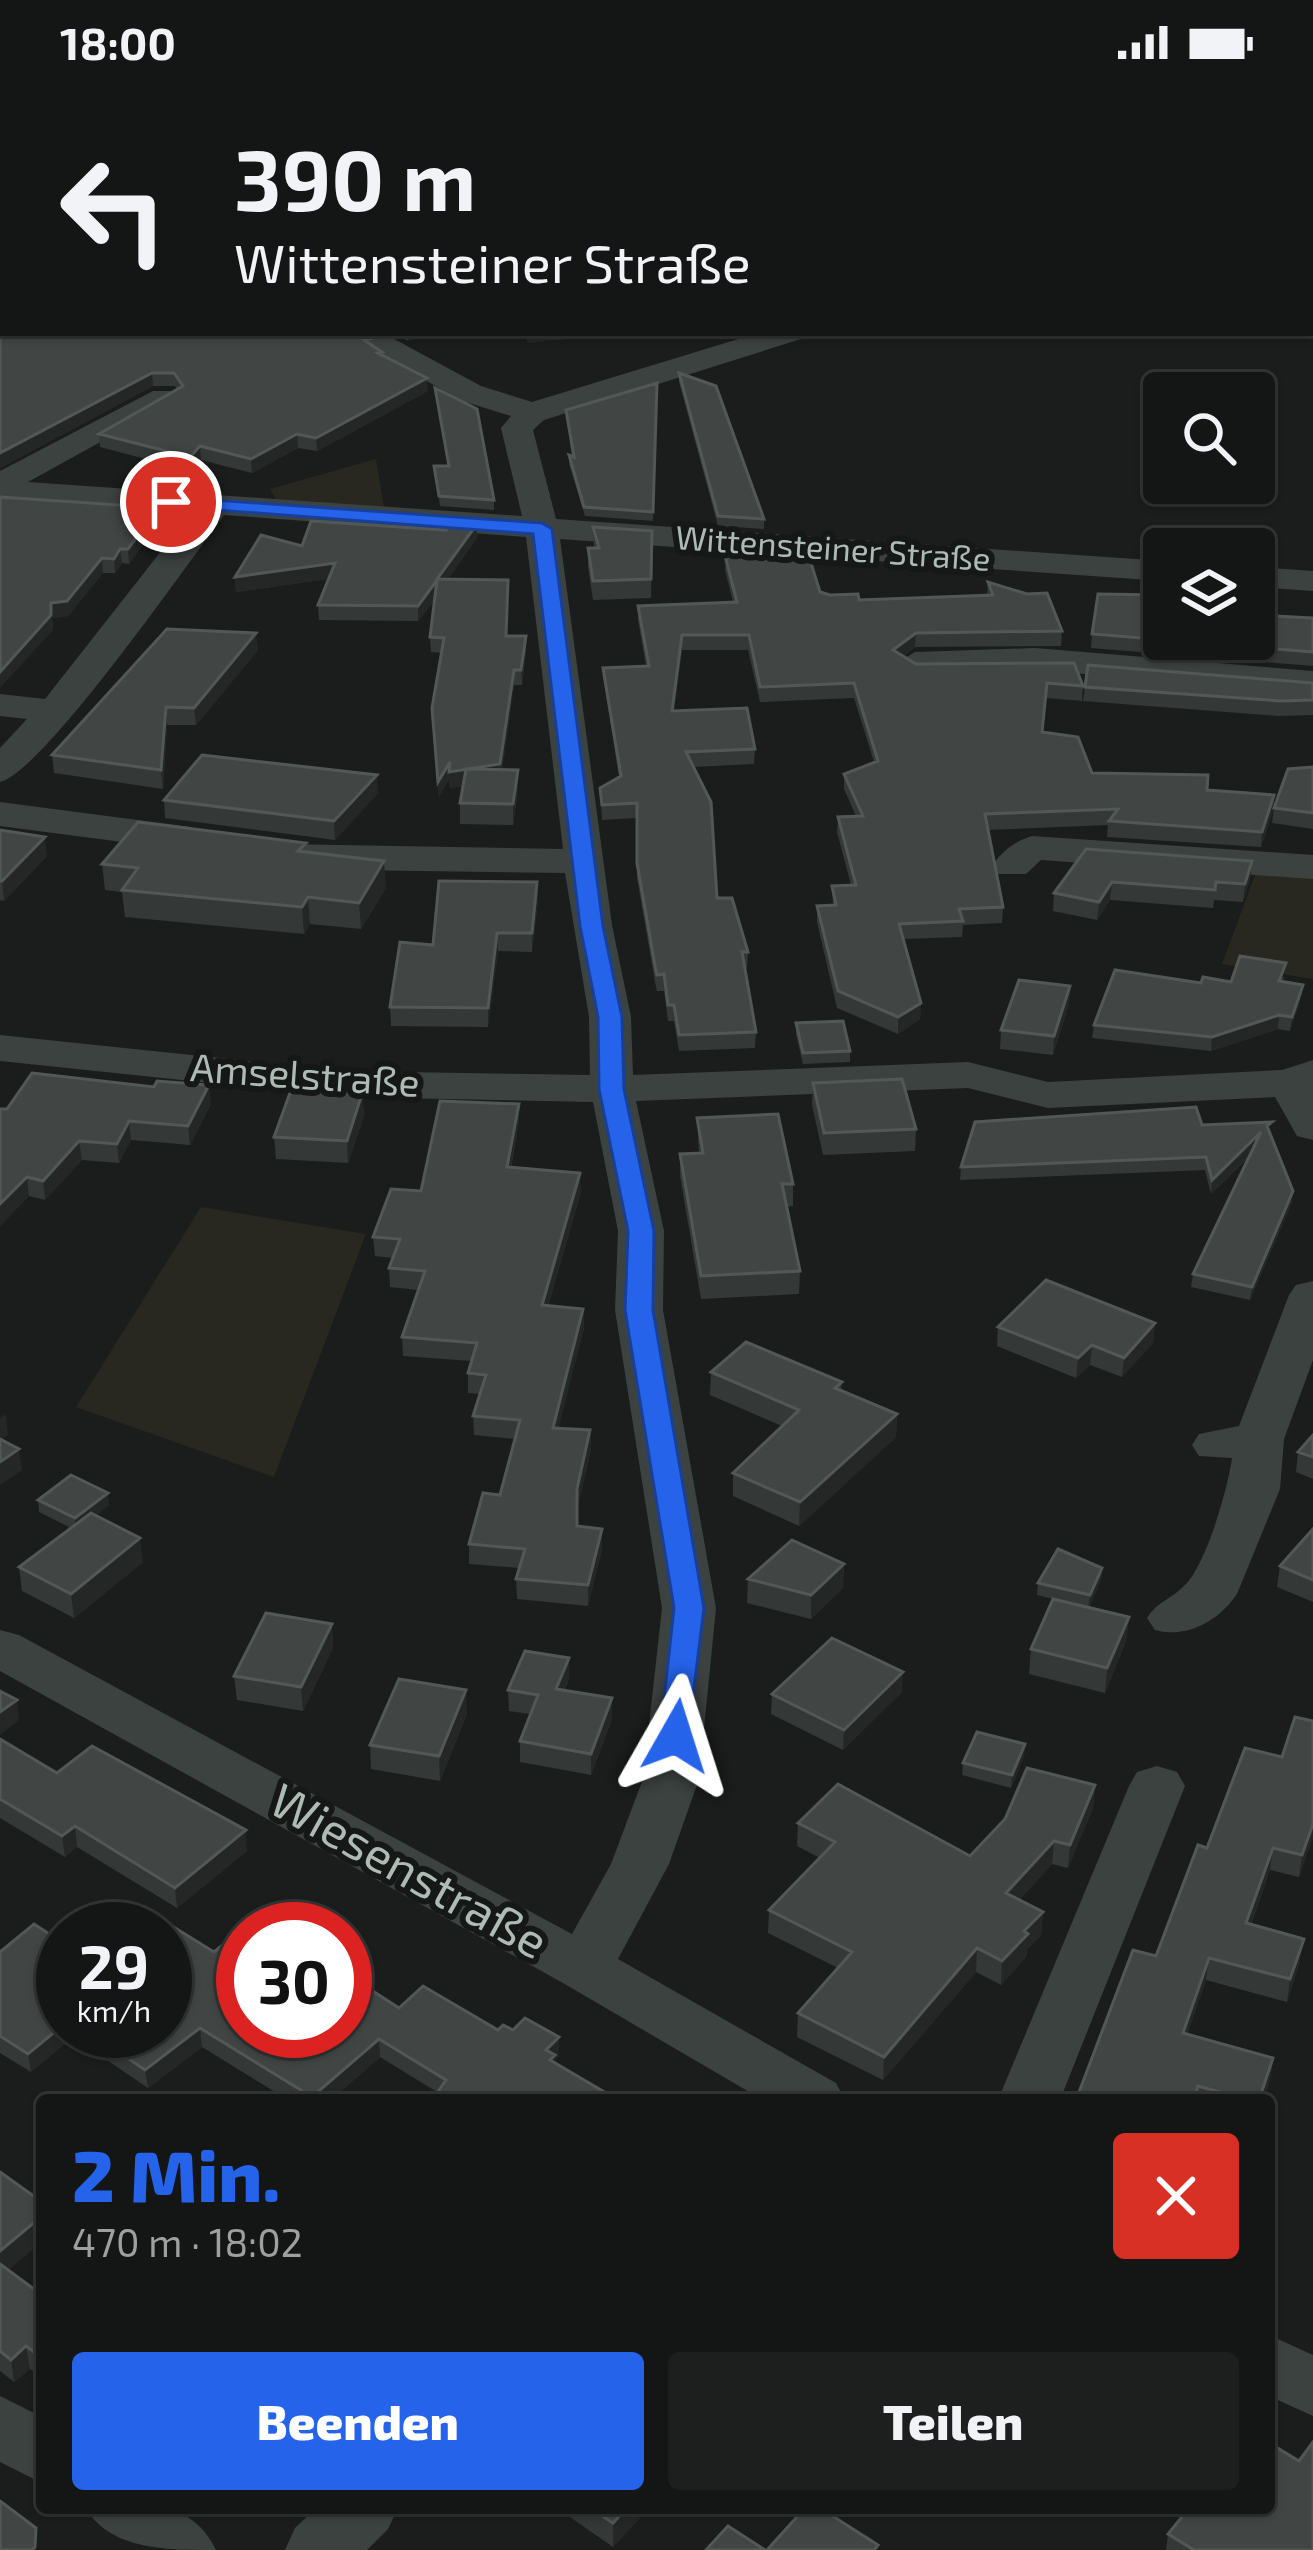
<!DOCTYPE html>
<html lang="de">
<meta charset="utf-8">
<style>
:root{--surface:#141615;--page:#1d1f1e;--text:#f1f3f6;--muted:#9d9fa0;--line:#333534;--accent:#2563eb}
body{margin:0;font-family:"Exo 2",sans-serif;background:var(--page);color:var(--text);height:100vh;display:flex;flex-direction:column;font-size:45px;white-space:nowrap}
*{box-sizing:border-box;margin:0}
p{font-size:39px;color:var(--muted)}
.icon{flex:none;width:66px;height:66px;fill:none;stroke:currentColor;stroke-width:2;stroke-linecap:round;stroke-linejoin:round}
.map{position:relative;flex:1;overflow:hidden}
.drawer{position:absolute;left:36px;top:2010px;width:1239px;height:420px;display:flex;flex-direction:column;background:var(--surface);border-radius:12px;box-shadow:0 3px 9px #0004,0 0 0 3px var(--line)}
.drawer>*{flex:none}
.top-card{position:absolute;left:0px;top:0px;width:1314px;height:252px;box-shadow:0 3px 9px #0004,0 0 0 3px var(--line);background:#141615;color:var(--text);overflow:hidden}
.controls{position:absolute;left:1143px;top:288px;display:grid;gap:24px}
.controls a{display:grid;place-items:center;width:132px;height:132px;border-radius:12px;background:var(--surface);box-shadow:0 3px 9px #0004,0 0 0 3px var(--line);font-size:60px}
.speed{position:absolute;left:36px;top:1818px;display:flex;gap:24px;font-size:60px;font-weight:700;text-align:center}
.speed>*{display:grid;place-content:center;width:156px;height:156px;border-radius:50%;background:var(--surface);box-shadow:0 3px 9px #0004,0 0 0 3px var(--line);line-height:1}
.speed small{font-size:30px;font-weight:400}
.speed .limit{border:18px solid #d22;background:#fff;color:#111}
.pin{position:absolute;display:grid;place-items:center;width:102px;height:102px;color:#fff;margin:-51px;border:6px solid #fff;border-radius:50%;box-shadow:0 3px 12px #0007}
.me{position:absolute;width:132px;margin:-66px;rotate:6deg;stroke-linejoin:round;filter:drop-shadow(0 0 9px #0008)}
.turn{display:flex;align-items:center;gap:42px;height:252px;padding:0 36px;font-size:54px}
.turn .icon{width:156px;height:156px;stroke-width:2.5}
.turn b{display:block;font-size:84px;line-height:102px}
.round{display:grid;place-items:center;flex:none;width:126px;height:126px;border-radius:12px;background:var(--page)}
.summary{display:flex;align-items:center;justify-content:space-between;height:204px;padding:0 36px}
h1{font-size:72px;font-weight:800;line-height:90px;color:var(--accent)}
.action{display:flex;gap:24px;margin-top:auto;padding:24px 36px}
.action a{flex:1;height:138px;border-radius:12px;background:var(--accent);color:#fff;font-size:48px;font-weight:800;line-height:138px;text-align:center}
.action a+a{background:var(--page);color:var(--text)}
.status{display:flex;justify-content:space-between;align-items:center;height:84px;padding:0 60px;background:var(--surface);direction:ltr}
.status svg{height:33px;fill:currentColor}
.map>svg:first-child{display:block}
.green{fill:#282720}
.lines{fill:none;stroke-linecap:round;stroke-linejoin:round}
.stream{stroke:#314134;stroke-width:8}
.minor{fill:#3c423f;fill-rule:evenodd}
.wall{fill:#343836}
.shaded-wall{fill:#252726}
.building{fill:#414644;stroke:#525856;stroke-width:3}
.route{fill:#2563eb;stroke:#184099;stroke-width:3}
.labels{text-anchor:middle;stroke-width:12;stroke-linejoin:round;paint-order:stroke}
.far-street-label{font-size:33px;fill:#aebbb4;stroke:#151817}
.street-label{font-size:39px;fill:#aebbb4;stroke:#151817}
.near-street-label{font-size:48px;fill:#aebbb4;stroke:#151817}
</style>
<div class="status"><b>18:00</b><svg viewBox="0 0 49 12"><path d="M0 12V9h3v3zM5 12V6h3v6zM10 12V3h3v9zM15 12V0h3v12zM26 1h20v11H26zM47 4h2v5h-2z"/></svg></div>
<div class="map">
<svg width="1313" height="2466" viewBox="0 0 1313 2466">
<rect width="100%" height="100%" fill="#1b1d1c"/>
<!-- green -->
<path class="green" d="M376 375 384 423 276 415 270 405Z
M1256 788 1313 794V895L1222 880Z
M201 1123 366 1150 274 1393 76 1323Z"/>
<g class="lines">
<!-- stream -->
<path class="stream" d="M1128 0 1133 3"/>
<!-- minor -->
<path class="minor" d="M1311 89H1313V105H1311Z
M346 249H383L481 302 532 318 758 249H805L801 255 544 336 533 346 556 435 1164 477V497L560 455 612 841 631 933 633 991 968 978 1048 998 1282 986 1313 976V1056L1297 1052 1275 1013 1048 1024 968 1004 636 1017 664 1147 663 1226 716 1524 699 1695 669 1780 618 1875 836 1999 845 2016H763L563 1899 0 1587V1546L19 1551 572 1850 611 1780 643 1695 662 1524 615 1226 618 1147 593 1018 343 1013 0 977V951L343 987 590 991 589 933 565 789 347 786 282 776 276 768 282 760 563 765 526 453 224 431C188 479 44 687 0 698V664L27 635 0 632V610L45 615 191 429 0 416V387L153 307H175L180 314 28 398 522 432 501 344 511 332 459 316Z
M1254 483 1313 487V507L1254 503Z
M1035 564 1313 587V609L1035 586 915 590 897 579 915 568Z
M0 718 191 743 211 755 191 767 0 742Z
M1032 752 1313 771V795L1041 776 1026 790H998L992 782C1002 767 1015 757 1032 752Z
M1313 1197V1276L1284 1355 1280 1405 1237 1510C1219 1537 1186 1555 1155 1546L1147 1534C1157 1518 1171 1515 1184 1502 1206 1482 1228 1404 1232 1374L1199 1372 1192 1361 1199 1350 1239 1342 1289 1211 1296 1201Z
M1157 1682 1177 1688 1185 1702 1060 2016H998L1129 1702 1137 1688Z
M1269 2251 1313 2271V2332L1269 2312Z
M0 2312 42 2333V2399L0 2378Z
M85 2424C139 2424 189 2410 216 2466 163 2466 112 2466 85 2424Z
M316 2424H398L388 2445 367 2466H285L295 2444Z"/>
</g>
<!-- wall -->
<path class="wall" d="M0 82 369 255V260L382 268V271L428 307 317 367 298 364 252 389 201 376 191 387 100 363 99 350 177 305 175 302H153L0 384Z
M392 249H438L408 257Z
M679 289 764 435V445L718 442 679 298Z
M657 299 653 437 585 432 569 380V371L572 372 566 326Z
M435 304 494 416V426L440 422 434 382H448Z
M0 413 149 423 152 448 129 480 122 479 115 489H103L68 532 52 534 53 546Z
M444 437 477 440V454L448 495 508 496 507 552H526V567L522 601H514L502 686 518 706 513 741 460 740V719L463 702 450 704 449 695 439 713 432 624 441 569 431 568 430 553 435 515 418 537 319 536 318 521 328 495 236 508 235 493 302 462 445 446Z
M593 443 652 447 651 514 593 516 588 483V464H594Z
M728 457 778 468 820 508 830 511 859 516 987 511 988 498 1062 547 1061 562 915 563 904 572 916 580 1083 602 1082 617 1046 614 1042 648 1092 689 1207 706 1274 711 1273 727 1261 763 1107 753 1108 741 988 746 1003 823 1002 839 963 841 962 853 903 855 921 919 920 935 898 950 837 924 817 838V822H833L832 802 851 801 837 748 838 733 856 732 844 705V690L874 678 854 614 760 618 748 566H682L674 627 755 665 754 680 693 683 717 814 748 868 747 884H745L756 948 755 964 679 967 674 937H668L664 907H657L655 898 637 794V734L602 736 600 704 619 693 604 599 603 584 646 582 638 536V522L733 518 725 486Z
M1160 525 1313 534V582L1091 564 1092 550Z
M258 566 196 641H167L163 705 54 689 52 671Z
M1313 599V631L1279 632 1083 617 1085 603Z
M1313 683V745L1272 739 1274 724Z
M378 709 335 756 165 734 164 716Z
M0 746 47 772 4 817 0 816Z
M1086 765 1252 777 1250 795 1243 818 1214 816 1213 824 1110 816 1097 836 1053 827 1054 809Z
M306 768 386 804 361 845 310 840 304 850 125 833 122 808 105 806 102 780Z
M537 798 538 816 532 868 498 867 488 943 391 942 390 923 433 861Z
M1284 893 1283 898 1303 901 1301 914 1290 947 1278 945 1211 967 1092 954 1094 941 1201 899Z
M1070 902 1069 920 1053 971 1000 965 1001 946Z
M796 939 850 967V978L803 980 796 950Z
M813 999 916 1045 915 1067 823 1071 812 1021Z
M362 1010 364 1032 348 1079 276 1075 274 1053Z
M211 1020 190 1061 131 1056 119 1079 82 1076 45 1116 29 1112 0 1142V1025Z
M519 1020V1038L511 1084 581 1108 548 1222 583 1225 584 1244 558 1344 590 1346 591 1366 577 1425V1443L602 1445V1465L588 1522 517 1515 516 1495 519 1484 469 1480V1460L500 1411 515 1355 474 1351 473 1332 480 1310 468 1309V1289L471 1277 403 1272 402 1253 418 1206 390 1203 389 1184 393 1174 375 1172 373 1153Z
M697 1034 793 1100V1122L786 1123 800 1187 799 1210 701 1215 680 1092V1070L699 1069Z
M1202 1041 1271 1051 1293 1107 1291 1121 1250 1216 1191 1203 1193 1190 1251 1071 1211 1110 1205 1086 960 1096 961 1083Z
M1155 1239 1153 1259 1122 1293 1090 1281 1076 1294 997 1262 998 1243Z
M711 1288 842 1298 841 1307 897 1330 896 1353 799 1442 733 1412V1389L782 1342 710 1311Z
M1313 1351V1395L1296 1388 1298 1368Z
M38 1416 109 1421 96 1431 143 1478 74 1534 22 1507 19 1483 71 1444 39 1428Z
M1313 1445V1518L1277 1503 1280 1482Z
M844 1480 843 1504 811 1535 747 1519 748 1495Z
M1102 1484 1101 1496 1089 1523 1129 1533 1126 1557 1105 1609 1029 1590 1031 1565 1053 1515 1037 1511 1038 1499Z
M332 1540 333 1564 303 1627 237 1616 234 1592Z
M569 1595 565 1606 612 1614V1635L591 1691 520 1678V1657L530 1630 509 1627 508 1606Z
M902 1608 843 1666 771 1630 772 1610Z
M467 1630 440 1697 371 1685 370 1661Z
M1313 1637V1753L1299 1793 1270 1786 1251 1841 1300 1877 1287 1918 1206 1896 1187 1951 1273 1974 1270 1996 1264 2016H1076L1156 1872 1207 1764Z
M0 1655 57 1689 247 1767 177 1824 77 1763 65 1773 0 1734Z
M1025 1660 1024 1672 1011 1704 962 1691 963 1679Z
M1095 1701 1093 1724 1068 1784 1052 1780 1019 1816 1043 1828 1041 1851 1027 1865 1026 1873 1001 1901 976 1888 883 1996 797 1953 798 1929 838 1884 768 1849 769 1826 820 1774 797 1762 798 1739 970 1772Z
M0 1868 63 1947H165L214 1868 399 1924 498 1946 559 1972 555 1975 556 1979 437 2008 380 1973 331 2016H288L202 1963 148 2004 73 1953 31 1988 0 1969Z
M0 2088 42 2157 8 2186 42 2211V2294L30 2285 14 2298 0 2287Z
M1299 2377 1313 2466H1166L1168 2450Z
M557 2424H649L613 2463Z"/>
<!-- shaded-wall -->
<path class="shaded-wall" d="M407 249H438L408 257Z
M526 249H577V254L527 259Z
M152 289 153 302 0 384V369Z
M427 294 428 307 317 367 316 354Z
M297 350 298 364 252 389 251 375Z
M200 362 201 376 191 387 190 373Z
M149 423 152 448 129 480 128 465 142 433Z
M477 440V454L438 510 437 495Z
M120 465 122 479 115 489 114 475Z
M102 474 103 489 68 532 52 534 53 546 0 604V588L51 519Z
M335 479V494L236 508 235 493Z
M437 496V511L418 537V522Z
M256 549 258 566 196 641 194 624Z
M916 549 915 563 893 580V566Z
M682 551V566L672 642V627Z
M526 552V567L522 601 521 586Z
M514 586V601L501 696 450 704 449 695 439 713 438 698Z
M166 623 167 641 163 705 161 686Z
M518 686V706L513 741V720Z
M377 691 378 709 335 756 334 737Z
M1274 711 1273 727 1261 763 1262 748Z
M45 753 47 772 4 817 2 797Z
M384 777 386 804 361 845 359 819Z
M1252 777 1250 795 1243 818 1245 800Z
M537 798 538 816 532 868V849Z
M1112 798 1110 816 1097 836 1099 818Z
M308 813 310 840 304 850 302 823Z
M497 849 498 867 488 943V924Z
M1303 901 1301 914 1290 947 1292 933Z
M1070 902 1069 920 1053 971 1054 952Z
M921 919 920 935 898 950V933Z
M1279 931 1278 945 1211 967 1212 953Z
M209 1001 211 1020 190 1061 188 1042Z
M362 1010 364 1032 348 1079 347 1057Z
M519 1020V1038L507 1102V1083Z
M129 1037 131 1056 119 1079 117 1060Z
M1261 1048 1260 1061 1211 1110 1212 1096Z
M79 1057 82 1076 45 1116 43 1097Z
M580 1089 581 1108 543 1241 542 1221Z
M27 1093 29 1112 0 1142V1120Z
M1293 1107 1291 1121 1250 1216 1252 1203Z
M583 1225 584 1244 554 1363 553 1344Z
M1155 1239 1153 1259 1122 1293 1124 1274Z
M1092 1261 1090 1281 1076 1294 1078 1274Z
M6 1330 8 1351 0 1357V1334Z
M897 1330 896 1353 799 1442 800 1418Z
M590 1346 591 1366 577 1425V1405Z
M19 1365 22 1386 0 1401V1378Z
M108 1409 109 1421 76 1446 75 1434Z
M602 1445V1465L588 1522V1501Z
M140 1454 143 1478 74 1534 71 1510Z
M844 1480 843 1504 811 1535V1511Z
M1102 1484 1101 1496 1088 1524 1090 1511Z
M1129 1533 1126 1557 1105 1609 1107 1584Z
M332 1540 333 1564 303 1627 301 1603Z
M569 1574V1595L557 1625 556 1605Z
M903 1588 902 1608 843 1666 844 1646Z
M466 1606 467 1630 440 1697 439 1672Z
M612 1614V1635L591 1691V1670Z
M17 1616 19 1636 0 1651V1628Z
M1025 1660 1024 1672 1011 1704 1012 1691Z
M1095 1701 1093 1724 1068 1784 1070 1761Z
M1313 1740V1753L1299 1793 1302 1771Z
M75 1742 77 1763 65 1773 62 1752Z
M246 1746 247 1767 177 1824 175 1804Z
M1054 1757 1052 1780 1004 1832 1006 1809Z
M1273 1764 1270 1786 1243 1862 1246 1839Z
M1043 1828 1041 1851 1027 1865 1026 1873 1001 1901 1002 1877 1024 1847Z
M1304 1855 1300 1877 1287 1918 1290 1895Z
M977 1864 976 1888 883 1996 884 1973Z
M1209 1874 1206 1896 1180 1972 1183 1949Z
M63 1941V1947H72L73 1953 31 1988 28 1970Z
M200 1944 202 1963 148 2004 145 1986Z
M559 1953V1972L555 1975 556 1990 546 1966Z
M379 1955 380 1973 331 2016H312V2013Z
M1273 1974 1270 1996 1264 2016H1259Z
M42 2132V2157L0 2193V2167Z
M26 2262 30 2285 14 2298 11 2276Z
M627 2424H649L613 2463V2439Z"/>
<!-- building -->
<path class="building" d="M0 40H2L3 62 0 60Z
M3 81V249H359L369 255 364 256 382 268 378 269 427 294 316 354 297 350 251 375 200 362 190 373 99 350 183 302 174 289H152L0 369V82Z
M679 289 716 302 764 435 718 432Z
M657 299 653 428 584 423 569 371 574 373 566 326Z
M435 304 477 325 494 416 439 412 434 382H449Z
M0 413 149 423 142 433 151 434 128 465H120L114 475 102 474 67 517 51 519V531L0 588Z
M311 437 446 446 444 437 477 440 437 495 508 496 506 552H526L521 586H514L500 680 449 688 450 678 438 698 432 624 444 554 430 553 437 496 418 522 318 521 335 479 235 493 261 451 302 462Z
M593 443 652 447 651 495 593 497 588 464H599Z
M728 457 775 460 778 468 807 466 820 508 830 511 858 510 859 516 993 511 988 498 1027 510 1047 509 1062 547 916 549 893 566 916 580 1074 579 1083 602 1047 599 1042 648 1078 653 1092 689 1208 691 1207 706 1274 711 1262 748 1109 737 1118 725 985 730 1003 823 959 825 963 837 899 840 921 919 898 933 838 907 817 822 836 821 832 802 856 801 838 733 863 732 844 690 878 677 854 599 760 603 749 551H682L672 627 747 624 755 665 686 668 711 718 717 814H732L748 868H742L756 948 679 951 674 921H668L664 890 657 891 655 882 637 779V719L602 721 600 704 621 692 603 584 649 582 638 522 737 518 725 472H733Z
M1098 510 1161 511 1159 525H1164V555H1254V531L1313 534V568L1092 550Z
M167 545 256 549 194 624 166 623 161 686 52 671Z
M1088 581 1313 599V616L1281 617 1085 603Z
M202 671 377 691 334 737 164 716Z
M1313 683V729L1274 724 1288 685Z
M466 685 518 686 513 720 460 719Z
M138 738 306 759 298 767 384 777 359 819 308 813 302 823 122 806 138 784 102 780Z
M0 746 45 753 2 797H0Z
M1086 765 1252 777 1245 800 1216 798 1215 806 1112 798 1099 818 1054 809Z
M439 797 537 798 532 849H497L488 924 390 923 400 858 433 861Z
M1240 872 1286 879 1279 897 1303 901 1292 933 1279 931 1212 953 1094 941 1115 886 1201 899 1203 893 1231 898Z
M1019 896 1070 902 1054 952 1001 946Z
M843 937 850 967 803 969 796 939Z
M32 989 154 1003 157 997 209 1001 188 1042 129 1037 117 1060 79 1057 43 1097 27 1093 0 1120V1025H7Z
M902 995 916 1045 824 1049 813 999Z
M291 1006 362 1010 347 1057 274 1053Z
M440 1017 519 1020 507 1083 580 1089 542 1221 583 1225 553 1344 590 1346 577 1405V1442L602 1445 588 1501 516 1495 525 1465 469 1460 483 1409 500 1411 520 1336 473 1332 486 1291 468 1289 477 1259 402 1253 425 1187 389 1184 400 1155 373 1153 391 1105 421 1107Z
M1196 1023 1202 1041 1272 1038 1267 1042 1293 1107 1252 1203 1193 1190 1261 1048 1212 1096 1206 1073 961 1083 975 1038Z
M778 1030 793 1100H782L800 1187 701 1192 680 1070 703 1069 697 1034Z
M1046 1196 1155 1239 1124 1274 1092 1261 1078 1274 998 1243Z
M746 1258 842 1298 835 1304 897 1330 800 1418 733 1389 799 1326 711 1288Z
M1313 1351V1373L1298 1368Z
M0 1355 19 1365 0 1378Z
M71 1391 108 1409 75 1434 38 1416Z
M91 1429 140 1454 71 1510 19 1483Z
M1313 1445V1496L1280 1482Z
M792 1456 844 1480 811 1511 748 1495Z
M1058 1465 1102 1484 1090 1511 1038 1499Z
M1053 1515 1129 1533 1107 1584 1031 1565Z
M266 1529 332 1540 301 1603 234 1592Z
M832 1554 903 1588 844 1646 772 1610Z
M525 1567 569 1574 556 1605 612 1614 591 1670 520 1657 538 1611 508 1606Z
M399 1595 466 1606 439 1672 370 1661Z
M0 1607 17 1616 0 1628Z
M1295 1633 1313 1637V1740L1302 1771 1273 1764 1246 1839 1304 1855 1290 1895 1209 1874 1183 1949 1273 1974 1259 2016H1249L1198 2002 1194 2016H1076L1133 1866 1156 1872 1198 1761 1207 1764 1245 1664 1282 1673Z
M977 1648 1025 1660 1012 1691 963 1679Z
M0 1655 57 1689 92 1662 246 1746 175 1804 75 1742 62 1752 0 1715Z
M1027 1684 1095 1701 1070 1761 1054 1757 1006 1809 1043 1828 1024 1847 1028 1850 1002 1877 977 1864 884 1973 798 1929 852 1868 769 1826 835 1758 798 1739 838 1700 970 1772 1005 1735Z
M146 1826 214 1868 257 1833 276 1845H243V1947H345V1889L399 1924 423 1902 498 1946 503 1941 513 1946 525 1934 559 1953 546 1966 555 1971 550 1976 618 2016H432L446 1996 379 1955 312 2013 200 1944 145 1986 88 1947H165V1845H122Z
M34 1840 63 1859V1941L28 1970 0 1952V1868Z
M0 2088 42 2118V2132L0 2167Z
M0 2180 42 2211V2274L26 2262 11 2276 0 2267Z
M1313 2358V2466H1194L1168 2450 1189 2424H1269V2373L1276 2363 1299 2377Z
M0 2417 36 2444 35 2463 32 2466H0Z
M590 2424H627L613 2439Z
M805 2424H820L878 2461 874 2466H767Z
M728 2442 765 2466H706Z"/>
<!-- route -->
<path class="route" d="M171 413 542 439 552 445 603 842 622 933 624 1005 654 1147 653 1226 704 1524 687 1660 676 1663 660 1652 674 1524 625 1226 628 1147 599 1005 598 933 580 842 533 450 164 422 162 418Z"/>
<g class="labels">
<!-- far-street labels -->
<g class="far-street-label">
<text transform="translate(833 464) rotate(4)" y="12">Wittensteiner Straße</text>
</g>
<!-- street labels -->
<g class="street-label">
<text transform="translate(305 991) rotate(4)" y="14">Amselstraße</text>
</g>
<!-- near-street labels -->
<g class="near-street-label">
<text transform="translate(409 1787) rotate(29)" y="17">Wiesenstraße</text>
</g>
</g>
</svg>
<div class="controls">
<a><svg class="icon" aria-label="search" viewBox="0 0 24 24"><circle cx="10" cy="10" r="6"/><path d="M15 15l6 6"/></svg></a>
<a><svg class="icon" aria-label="layers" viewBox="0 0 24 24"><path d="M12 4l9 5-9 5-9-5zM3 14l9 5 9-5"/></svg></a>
</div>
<div class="speed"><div>29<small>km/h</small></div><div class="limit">30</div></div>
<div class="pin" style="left:171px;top:418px;background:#d93025"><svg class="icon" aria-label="arrive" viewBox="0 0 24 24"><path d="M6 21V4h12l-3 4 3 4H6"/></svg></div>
<svg class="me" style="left:676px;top:1652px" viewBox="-20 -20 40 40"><path d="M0-17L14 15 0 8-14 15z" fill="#2563eb" stroke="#fff" stroke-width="4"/></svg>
<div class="top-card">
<div class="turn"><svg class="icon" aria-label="left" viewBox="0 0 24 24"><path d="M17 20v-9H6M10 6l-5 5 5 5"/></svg><div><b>390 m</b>Wittensteiner Straße</div></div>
</div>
<section class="drawer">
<div class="summary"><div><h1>2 Min.</h1><p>470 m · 18:02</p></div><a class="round" style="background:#d93025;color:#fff"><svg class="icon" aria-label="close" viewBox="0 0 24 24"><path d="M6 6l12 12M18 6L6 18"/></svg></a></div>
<div class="action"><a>Beenden</a><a>Teilen</a></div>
</section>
</div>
